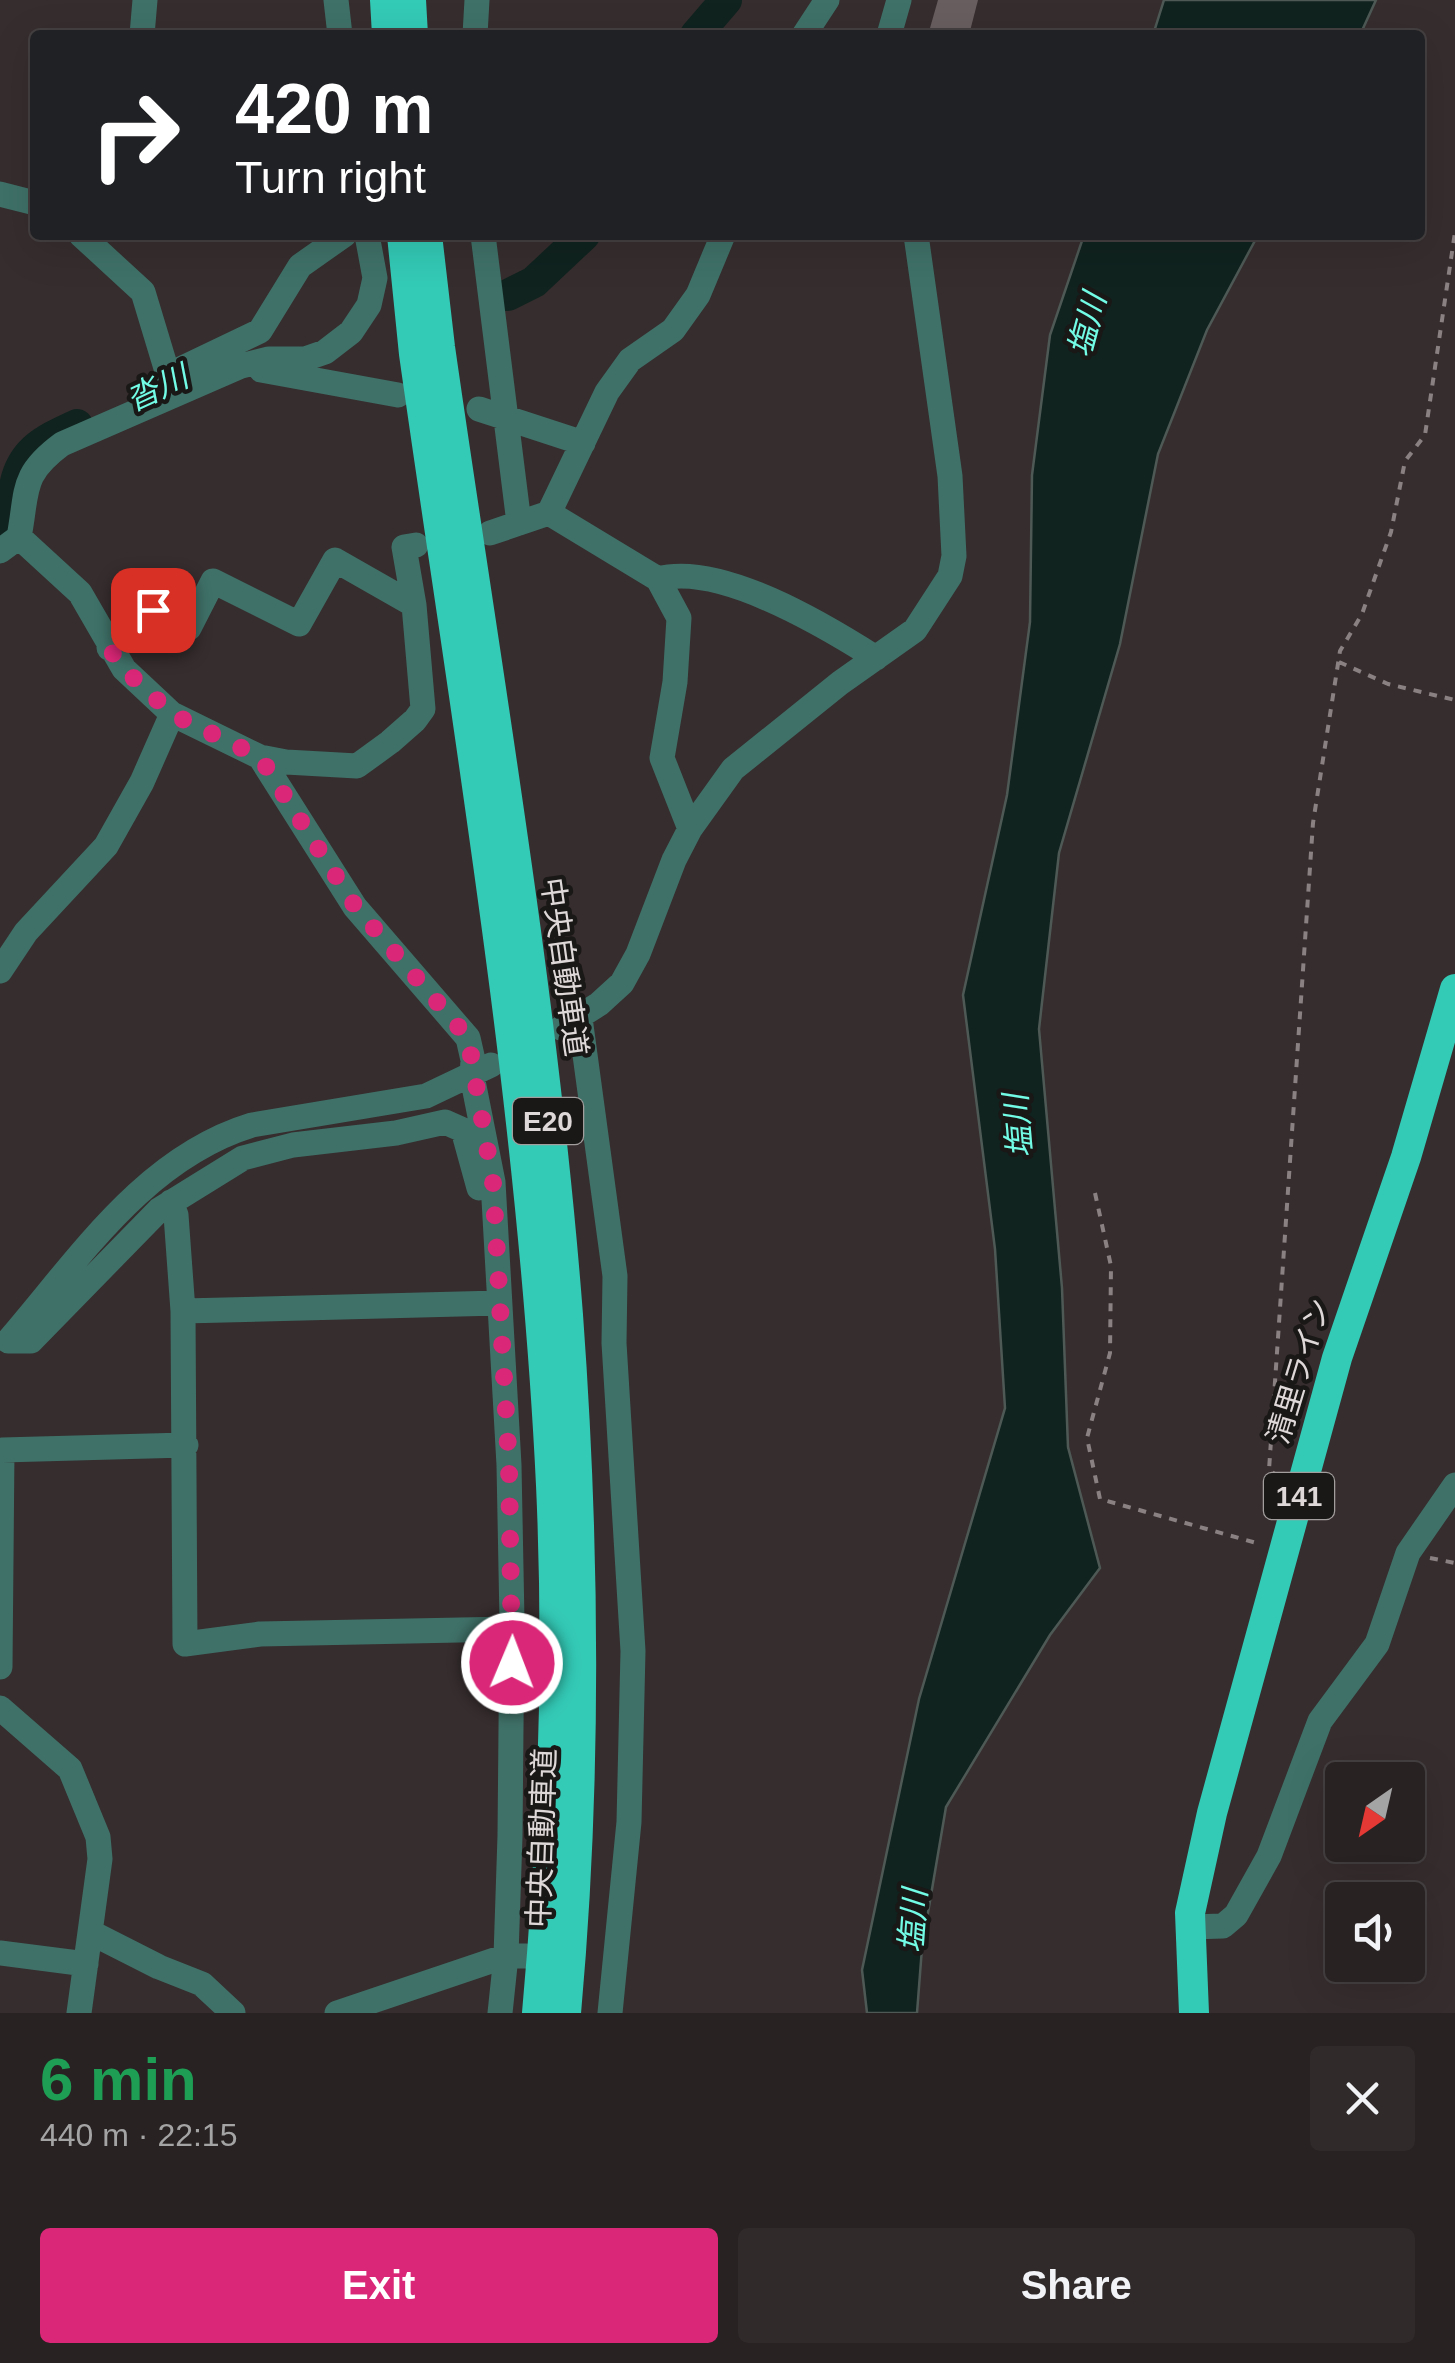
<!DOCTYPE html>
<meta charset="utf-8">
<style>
:root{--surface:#282222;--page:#302a2a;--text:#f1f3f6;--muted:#a5a4a5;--line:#443f40;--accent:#db2777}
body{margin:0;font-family:Arial,"Noto Sans JP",sans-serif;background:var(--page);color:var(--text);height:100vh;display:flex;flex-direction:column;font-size:38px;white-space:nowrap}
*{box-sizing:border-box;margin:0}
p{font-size:32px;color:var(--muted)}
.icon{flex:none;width:55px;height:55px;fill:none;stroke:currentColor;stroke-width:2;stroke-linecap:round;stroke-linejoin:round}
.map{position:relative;height:2013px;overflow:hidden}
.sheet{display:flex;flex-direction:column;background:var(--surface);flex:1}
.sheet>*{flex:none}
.guide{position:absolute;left:30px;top:30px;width:1395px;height:210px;border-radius:10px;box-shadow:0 10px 40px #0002,0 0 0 2px var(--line);background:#202124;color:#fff;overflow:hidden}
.needle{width:65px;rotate:214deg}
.tools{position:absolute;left:1325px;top:1762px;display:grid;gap:20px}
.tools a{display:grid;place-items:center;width:100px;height:100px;border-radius:10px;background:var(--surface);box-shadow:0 10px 40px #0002,0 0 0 2px var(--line);font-size:50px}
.pin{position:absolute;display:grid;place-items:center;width:85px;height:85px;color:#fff;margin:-42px;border-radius:20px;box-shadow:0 5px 15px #0006}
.me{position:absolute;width:110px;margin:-55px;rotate:1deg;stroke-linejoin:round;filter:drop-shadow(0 0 8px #0008)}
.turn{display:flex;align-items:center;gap:35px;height:210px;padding:0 40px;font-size:45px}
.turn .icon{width:130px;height:130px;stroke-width:2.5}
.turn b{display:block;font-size:70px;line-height:85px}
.round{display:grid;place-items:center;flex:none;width:105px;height:105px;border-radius:10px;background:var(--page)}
.summary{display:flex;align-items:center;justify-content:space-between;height:170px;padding:0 40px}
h1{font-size:60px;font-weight:600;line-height:75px;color:#1e9e55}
.cta{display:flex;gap:20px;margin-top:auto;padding:20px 40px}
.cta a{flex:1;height:115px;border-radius:10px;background:var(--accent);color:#fff;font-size:40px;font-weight:600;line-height:115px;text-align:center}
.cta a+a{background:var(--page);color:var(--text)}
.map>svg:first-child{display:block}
.water{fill:#10231f;stroke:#4e5956;stroke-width:2.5}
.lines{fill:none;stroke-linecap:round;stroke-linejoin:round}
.river{stroke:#10231f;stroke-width:32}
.building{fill:#685e5f}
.path{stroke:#898182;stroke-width:4;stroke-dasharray:8 8;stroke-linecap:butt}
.minor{stroke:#3f7168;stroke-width:25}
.highway{stroke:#33cab6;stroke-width:30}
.route{stroke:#db2777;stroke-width:18;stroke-dasharray:0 32.4}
.labels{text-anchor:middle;stroke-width:9;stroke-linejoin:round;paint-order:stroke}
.shield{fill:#1a1717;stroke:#a39e9e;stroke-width:2.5}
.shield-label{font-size:28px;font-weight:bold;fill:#ded8d8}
.street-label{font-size:30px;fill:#ded8d8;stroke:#1a1717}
.water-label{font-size:32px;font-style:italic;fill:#72fbe5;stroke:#1a1717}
</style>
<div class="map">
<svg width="1455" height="2013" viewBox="0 0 1455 2013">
<rect width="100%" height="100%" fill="#362d2e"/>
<!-- water -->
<path class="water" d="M1164 0H1376L1360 35H1153Z
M1084 235H1258L1207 330 1158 454 1120 644 1059 853 1039 1029 1062 1288 1068 1447 1100 1568 1050 1635 946 1807 922 1948 917 2013H867L862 1970 919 1699 1005 1408 995 1249 963 995 1007 795 1030 622 1032 475 1050 335Z"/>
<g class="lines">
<!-- river -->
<path class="river" d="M696 35 726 0
M508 295 534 282 584 235
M0 530C10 519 12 507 14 493 19 452 42 441 77 425"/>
</g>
<!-- building -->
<path class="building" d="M938 0H978L969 35H928Z"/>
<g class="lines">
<!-- path -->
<path class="path" d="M1339 662 1388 684 1455 700
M1095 1193 1111 1266 1110 1353 1087 1438 1100 1499 1260 1544
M1279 1477 1269 1470 1313 823 1340 651 1362 614 1391 532 1405 461 1425 435 1455 232
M1430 1558 1455 1563"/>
<!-- minor -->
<path class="minor" d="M336 0 340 35
M142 35 145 0
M475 35 477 0
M804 35 827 0
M889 35 899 0
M0 194 35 203
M81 235 143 292 172 388
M483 235 519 523
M261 370 398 395
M168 375 260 331 300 266 344 235
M479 409 583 443
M549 513 658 579 679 618 675 682 662 758 690 829
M490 533 549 513 607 392 630 360 673 330 698 295 723 235
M19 537 80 593 124 669 172 714 260 757 286 762 357 766 390 742 415 720 423 709 414 605
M0 551 19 537C28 490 20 475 62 444L241 366 269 359H305L325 352 351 332 369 305 375 278 367 235
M658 579C720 562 824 625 876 658
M109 648 153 610 189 628 213 581 299 624 335 560 414 605 404 547 416 545
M260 757 355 907 468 1038 473 1060 472 1076 493 1182 509 1465 512 1621 510 1836 506 1956 500 2013
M0 971 26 932 106 846 142 782 172 714
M580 1018 615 1276 614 1343 633 1651 629 1822 610 2013
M561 1028 599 1004 622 983 638 954 674 860 690 829 733 769 840 683 915 630 950 576 954 556 950 476 916 235
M171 1202 176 1215 183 1311 185 1644 260 1634 512 1629
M183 1311 499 1303
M8 1341H31L159 1210 243 1158 293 1145 396 1133 445 1122 463 1130 479 1188
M8 1341C79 1259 144 1158 252 1125L426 1096 491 1065
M0 1667 2 1450 186 1445
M0 1708 70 1769 98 1837 100 1859 79 2013
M1190 1927 1223 1926 1236 1915 1269 1856 1320 1721 1377 1644 1408 1553 1455 1485
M90 1932 159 1967 202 1984 233 2013
M0 1953 86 1964
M337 2013 506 1956H526"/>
<!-- highway -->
<path class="highway" d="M385 0 387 35
M411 0 413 35
M402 235 414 354C467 728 533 1108 551 1485 559 1661 553 1838 537 2013
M427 235 440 347C486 669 543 991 568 1315 585 1548 587 1781 566 2013
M1194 2013 1190 1913 1212 1813 1337 1358 1406 1157 1455 989"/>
</g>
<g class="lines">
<!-- route -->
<path class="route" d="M153 610 109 648 124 669 172 714 260 757 355 906 468 1038 493 1182 509 1465 512 1663"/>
</g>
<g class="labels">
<!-- shield labels -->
<g class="shield">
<rect x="513" y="1098" width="70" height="46" rx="8"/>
<rect x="1264" y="1473" width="70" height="46" rx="8"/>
</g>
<g class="shield-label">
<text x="548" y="1131">E20</text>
<text x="1299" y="1506">141</text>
</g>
<!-- street labels -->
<g class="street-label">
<text transform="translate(564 967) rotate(82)" y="10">中央自動車道</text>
<text transform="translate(1299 1371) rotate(-73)" y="10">清里ライン</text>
<text transform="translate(542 1838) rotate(-88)" y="10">中央自動車道</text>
</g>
<!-- water labels -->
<g class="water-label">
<text transform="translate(1087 325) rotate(-75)" y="11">塩川</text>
<text transform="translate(157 388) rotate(-25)" y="11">沓川</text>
<text transform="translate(1018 1126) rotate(-95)" y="11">塩川</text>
<text transform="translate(913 1921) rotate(-86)" y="11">塩川</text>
</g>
</g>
</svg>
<div class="tools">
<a><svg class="needle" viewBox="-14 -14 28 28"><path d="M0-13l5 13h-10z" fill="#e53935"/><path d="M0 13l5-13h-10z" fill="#a5a4a5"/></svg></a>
<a><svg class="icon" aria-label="sound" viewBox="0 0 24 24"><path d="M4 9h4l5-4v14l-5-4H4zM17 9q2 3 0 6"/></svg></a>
</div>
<div class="pin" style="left:153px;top:610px;background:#d93025"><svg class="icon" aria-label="arrive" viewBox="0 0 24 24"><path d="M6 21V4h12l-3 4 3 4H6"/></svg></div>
<svg class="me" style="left:512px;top:1663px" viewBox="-20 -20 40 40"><circle r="17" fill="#db2777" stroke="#fff" stroke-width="3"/><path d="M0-11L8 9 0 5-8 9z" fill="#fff"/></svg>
<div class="guide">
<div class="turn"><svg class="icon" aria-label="right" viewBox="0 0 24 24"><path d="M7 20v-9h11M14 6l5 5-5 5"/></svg><div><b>420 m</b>Turn right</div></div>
</div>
</div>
<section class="sheet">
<div class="summary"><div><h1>6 min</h1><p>440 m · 22:15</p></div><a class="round"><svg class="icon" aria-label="close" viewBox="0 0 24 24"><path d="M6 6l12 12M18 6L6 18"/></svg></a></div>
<div class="cta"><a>Exit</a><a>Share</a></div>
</section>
